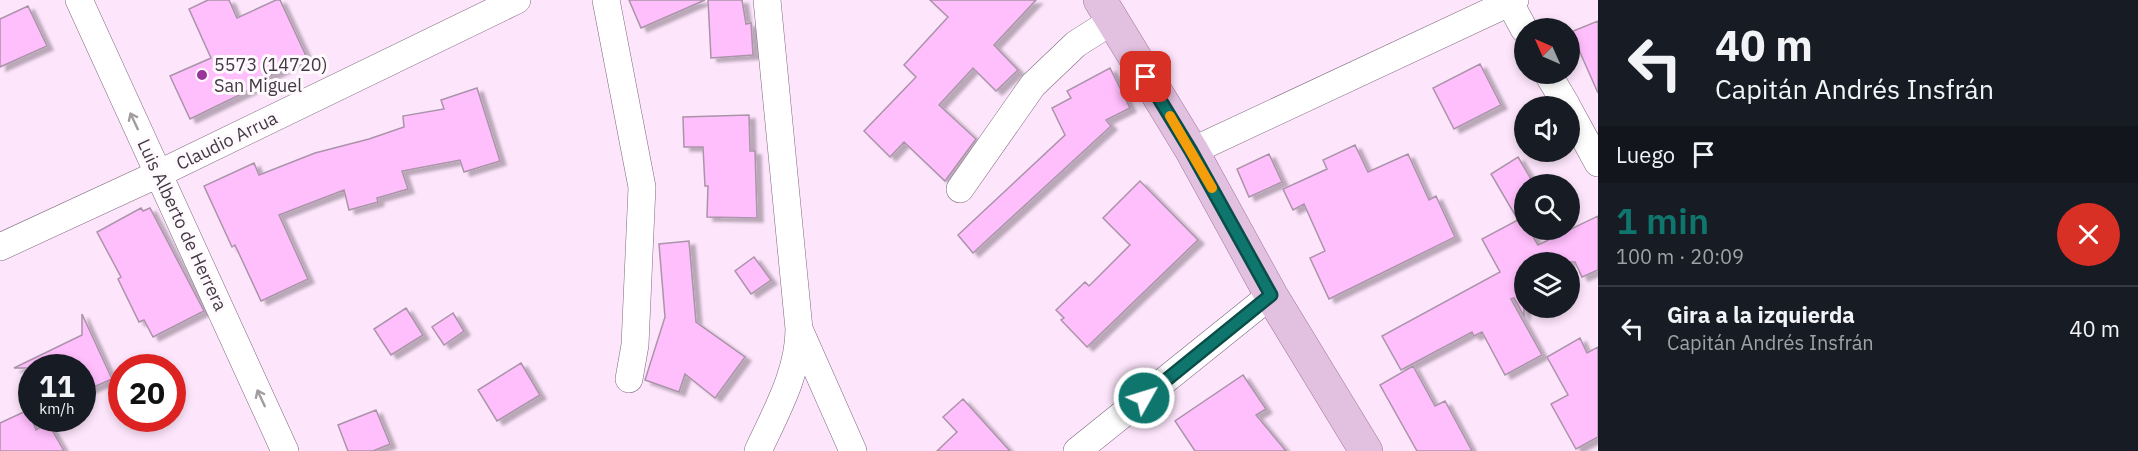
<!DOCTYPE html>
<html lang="es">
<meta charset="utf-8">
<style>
:root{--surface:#171b24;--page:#20242c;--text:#f1f3f6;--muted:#9ea1a6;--line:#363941;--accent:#0f766e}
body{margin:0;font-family:"IBM Plex Sans",sans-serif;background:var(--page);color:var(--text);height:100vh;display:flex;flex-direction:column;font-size:22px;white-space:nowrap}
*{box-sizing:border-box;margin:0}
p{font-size:20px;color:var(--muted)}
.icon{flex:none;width:33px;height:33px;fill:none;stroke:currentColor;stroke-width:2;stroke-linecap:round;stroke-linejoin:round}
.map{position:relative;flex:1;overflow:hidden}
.details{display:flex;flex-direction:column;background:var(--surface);width:540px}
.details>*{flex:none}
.hud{background:#171b24;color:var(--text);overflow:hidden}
.needle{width:39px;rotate:315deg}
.buttons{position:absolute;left:1514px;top:18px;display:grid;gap:12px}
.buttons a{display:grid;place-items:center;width:66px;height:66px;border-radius:50%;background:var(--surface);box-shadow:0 3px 9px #0003;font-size:30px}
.speed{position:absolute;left:18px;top:354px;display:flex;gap:12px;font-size:30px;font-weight:700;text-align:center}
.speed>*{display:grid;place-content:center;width:78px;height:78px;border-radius:50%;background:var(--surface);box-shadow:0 3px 9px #0003;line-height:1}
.speed small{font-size:15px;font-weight:400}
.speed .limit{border:9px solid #d22;background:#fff;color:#111}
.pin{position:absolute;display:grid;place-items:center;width:51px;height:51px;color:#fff;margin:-26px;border-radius:12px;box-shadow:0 3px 9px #0006}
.me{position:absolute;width:66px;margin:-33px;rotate:51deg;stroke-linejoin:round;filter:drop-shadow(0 0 4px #0008)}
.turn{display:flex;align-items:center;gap:21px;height:126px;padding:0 18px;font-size:27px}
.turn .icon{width:78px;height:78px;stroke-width:2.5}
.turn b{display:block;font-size:42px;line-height:51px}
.then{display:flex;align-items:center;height:57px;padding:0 18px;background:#0003;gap:12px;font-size:22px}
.round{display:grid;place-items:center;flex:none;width:63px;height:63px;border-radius:32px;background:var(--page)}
.headline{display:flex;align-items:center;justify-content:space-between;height:102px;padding:0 18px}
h1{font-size:36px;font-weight:600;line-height:45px;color:var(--accent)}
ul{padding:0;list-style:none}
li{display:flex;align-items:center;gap:18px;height:84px;padding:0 18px;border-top:2px solid var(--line)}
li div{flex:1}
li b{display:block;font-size:22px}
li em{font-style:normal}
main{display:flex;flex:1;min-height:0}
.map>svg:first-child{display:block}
.building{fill:#ffbefc;stroke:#aa94a9;stroke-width:1.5;filter:url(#shadow)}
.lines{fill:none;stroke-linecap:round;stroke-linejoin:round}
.minor-casing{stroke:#7e697d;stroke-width:28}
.major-casing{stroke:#9d759c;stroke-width:34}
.minor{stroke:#fff;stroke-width:27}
.major{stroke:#e2c0e0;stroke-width:33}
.oneway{stroke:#a09ca0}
.route-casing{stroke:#0a4d48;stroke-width:15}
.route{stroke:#0f766e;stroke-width:10}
.slow{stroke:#f59e0b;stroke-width:10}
.poi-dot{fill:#993499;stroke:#fef9fd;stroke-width:2}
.labels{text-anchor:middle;stroke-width:6;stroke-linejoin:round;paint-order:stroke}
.poi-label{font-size:18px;fill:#423942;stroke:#fef9fd;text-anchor:start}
.street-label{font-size:18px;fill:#423942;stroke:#fef9fd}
</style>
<main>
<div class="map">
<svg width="1598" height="451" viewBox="0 0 1598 451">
<defs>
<filter id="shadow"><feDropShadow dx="6" dy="4" stdDeviation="1.5" flood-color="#0004"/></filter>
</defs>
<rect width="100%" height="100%" fill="#fde5fb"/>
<!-- building -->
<path class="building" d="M208 0H229L237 18 276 0H280L307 58 265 78 266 82 190 119 170 76 211 58 189 9Z
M629 0H705L641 28Z
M708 0H742L746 24 751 23 753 55 711 58Z
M930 0H1036L994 45 1018 70 996 91 973 68 939 105 976 139 945 181 904 142 890 157 864 131 916 77 904 65 948 17Z
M28 6 47 46 0 67V19Z
M1598 21V93L1571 32Z
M1480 64 1501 105 1454 129 1433 88Z
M1110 68 1130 108 1106 120 1111 126 973 253 958 235 1065 135 1052 108 1071 98 1067 91Z
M477 88 500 161 464 172 460 160 402 171 408 189 377 198 378 202 349 210 344 190 279 215 308 279 261 301 235 245 232 247 204 186 254 163 259 175 315 153 369 139 404 127 403 116 444 109 441 100Z
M749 115 750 151H755L757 218 707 217 708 186H705L703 147H684L683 117Z
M1355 145 1368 172 1408 154 1429 200 1436 196 1455 237 1329 299 1310 258 1325 251 1304 204 1293 210 1283 189 1327 169 1323 160Z
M1269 154 1282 182 1249 197 1237 169Z
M1518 157 1534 184H1524V230H1529L1538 245 1598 216V270L1582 277 1575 262H1524V316L1514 298 1511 299 1542 355 1505 375 1482 332 1474 336 1472 332 1401 370 1382 336 1500 272 1482 239 1518 220 1491 174Z
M1140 181 1198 240 1087 347 1061 320 1064 318 1056 310 1085 282 1089 286 1130 245 1103 218Z
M141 208 143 211 150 208 204 311 153 337 144 320 139 322 118 279 121 277 97 232Z
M689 241 696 322 745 357 715 398 685 374 679 392 645 380 665 317 659 244Z
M754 257 771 280 751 294 735 271Z
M406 308 423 335 391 355 374 329Z
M453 313 464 331 444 345 432 327Z
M82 314 112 379 82 392V368H14L82 335Z
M1580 338 1587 353 1598 347V437L1576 449 1551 404 1568 395 1547 357Z
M521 363 540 395 497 421 478 390Z
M1413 366 1435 406 1445 401 1472 451H1417L1380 385Z
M1243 375 1266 409 1256 415 1286 451H1195L1175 421Z
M963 399 1010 451H937L957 432 943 417Z
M28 410 36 430 48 423 64 451H0V423Z
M376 410 390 444 373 451H348L338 425Z"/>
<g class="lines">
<!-- minor casing -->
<g class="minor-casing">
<path id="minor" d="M79 0 285 451
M606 0 642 187 635 345 629 379
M1510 3 1524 29
M1548 74 1567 106
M1569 110 1598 163
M1192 151 1515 0
M960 189 1033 85 1076 44 1112 21
M0 247 158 174 517 0
M799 329 853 451
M758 451C776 412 799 372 799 329L767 0
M1077 451 1271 295"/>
</g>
<!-- major casing -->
<g class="major-casing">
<path id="major" d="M1100 0 1192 151 1271 295 1366 451"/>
</g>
<!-- minor -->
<use href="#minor" class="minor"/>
<!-- major -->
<use href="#major" class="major"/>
</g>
<!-- one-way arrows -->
<defs><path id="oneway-shaft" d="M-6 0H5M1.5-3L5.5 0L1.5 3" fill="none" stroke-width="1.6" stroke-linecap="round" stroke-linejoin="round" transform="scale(1.5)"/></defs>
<g class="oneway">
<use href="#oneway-shaft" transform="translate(134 121) rotate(-115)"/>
<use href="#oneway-shaft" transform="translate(261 398) rotate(-115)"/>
</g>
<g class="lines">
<!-- route casing -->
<g class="route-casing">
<path id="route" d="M1144 398 1271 295 1191 151 1146 77"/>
</g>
<!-- route -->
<use href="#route" class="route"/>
<!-- slow -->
<path class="slow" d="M1170 116 1212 188"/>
</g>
<!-- markers -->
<circle class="poi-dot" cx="202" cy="75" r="6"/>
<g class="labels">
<!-- poi labels -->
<g class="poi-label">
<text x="214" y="71">5573 (14720)<tspan x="214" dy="21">San Miguel</tspan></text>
</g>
<!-- street labels -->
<g class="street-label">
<text transform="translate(227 141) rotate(-26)" y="6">Claudio Arrua</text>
<text transform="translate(182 225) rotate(65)" y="6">Luis Alberto de Herrera</text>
</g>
</g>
</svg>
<div class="buttons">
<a><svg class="needle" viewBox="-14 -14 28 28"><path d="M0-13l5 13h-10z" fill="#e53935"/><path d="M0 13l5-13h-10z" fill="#9ea1a6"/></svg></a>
<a><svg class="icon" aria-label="sound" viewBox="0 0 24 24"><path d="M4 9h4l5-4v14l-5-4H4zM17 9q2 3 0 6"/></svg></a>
<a><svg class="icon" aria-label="search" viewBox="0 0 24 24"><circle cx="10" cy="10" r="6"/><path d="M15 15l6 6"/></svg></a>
<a><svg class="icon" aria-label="layers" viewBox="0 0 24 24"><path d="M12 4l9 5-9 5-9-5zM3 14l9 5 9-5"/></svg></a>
</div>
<div class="speed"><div>11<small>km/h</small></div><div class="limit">20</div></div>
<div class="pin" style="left:1146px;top:77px;background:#d93025"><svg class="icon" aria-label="arrive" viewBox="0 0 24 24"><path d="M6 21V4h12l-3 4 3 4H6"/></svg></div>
<svg class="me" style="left:1144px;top:398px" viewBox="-20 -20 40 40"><circle r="17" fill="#0f766e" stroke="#fff" stroke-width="3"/><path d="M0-11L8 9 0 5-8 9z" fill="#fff"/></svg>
</div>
<section class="details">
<div class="hud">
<div class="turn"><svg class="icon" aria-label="left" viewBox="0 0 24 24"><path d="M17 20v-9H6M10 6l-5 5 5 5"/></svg><div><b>40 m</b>Capitán Andrés Insfrán</div></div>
<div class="then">Luego<svg class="icon" aria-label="arrive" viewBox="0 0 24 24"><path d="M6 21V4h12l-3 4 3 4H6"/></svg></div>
</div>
<div class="headline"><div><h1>1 min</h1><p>100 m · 20:09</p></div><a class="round" style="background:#d93025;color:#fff"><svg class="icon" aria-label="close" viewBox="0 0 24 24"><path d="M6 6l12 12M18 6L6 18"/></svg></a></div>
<ul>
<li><svg class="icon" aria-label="left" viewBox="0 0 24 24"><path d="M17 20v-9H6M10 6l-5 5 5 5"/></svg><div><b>Gira a la izquierda</b><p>Capitán Andrés Insfrán</p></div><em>40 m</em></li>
</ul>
</section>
</main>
